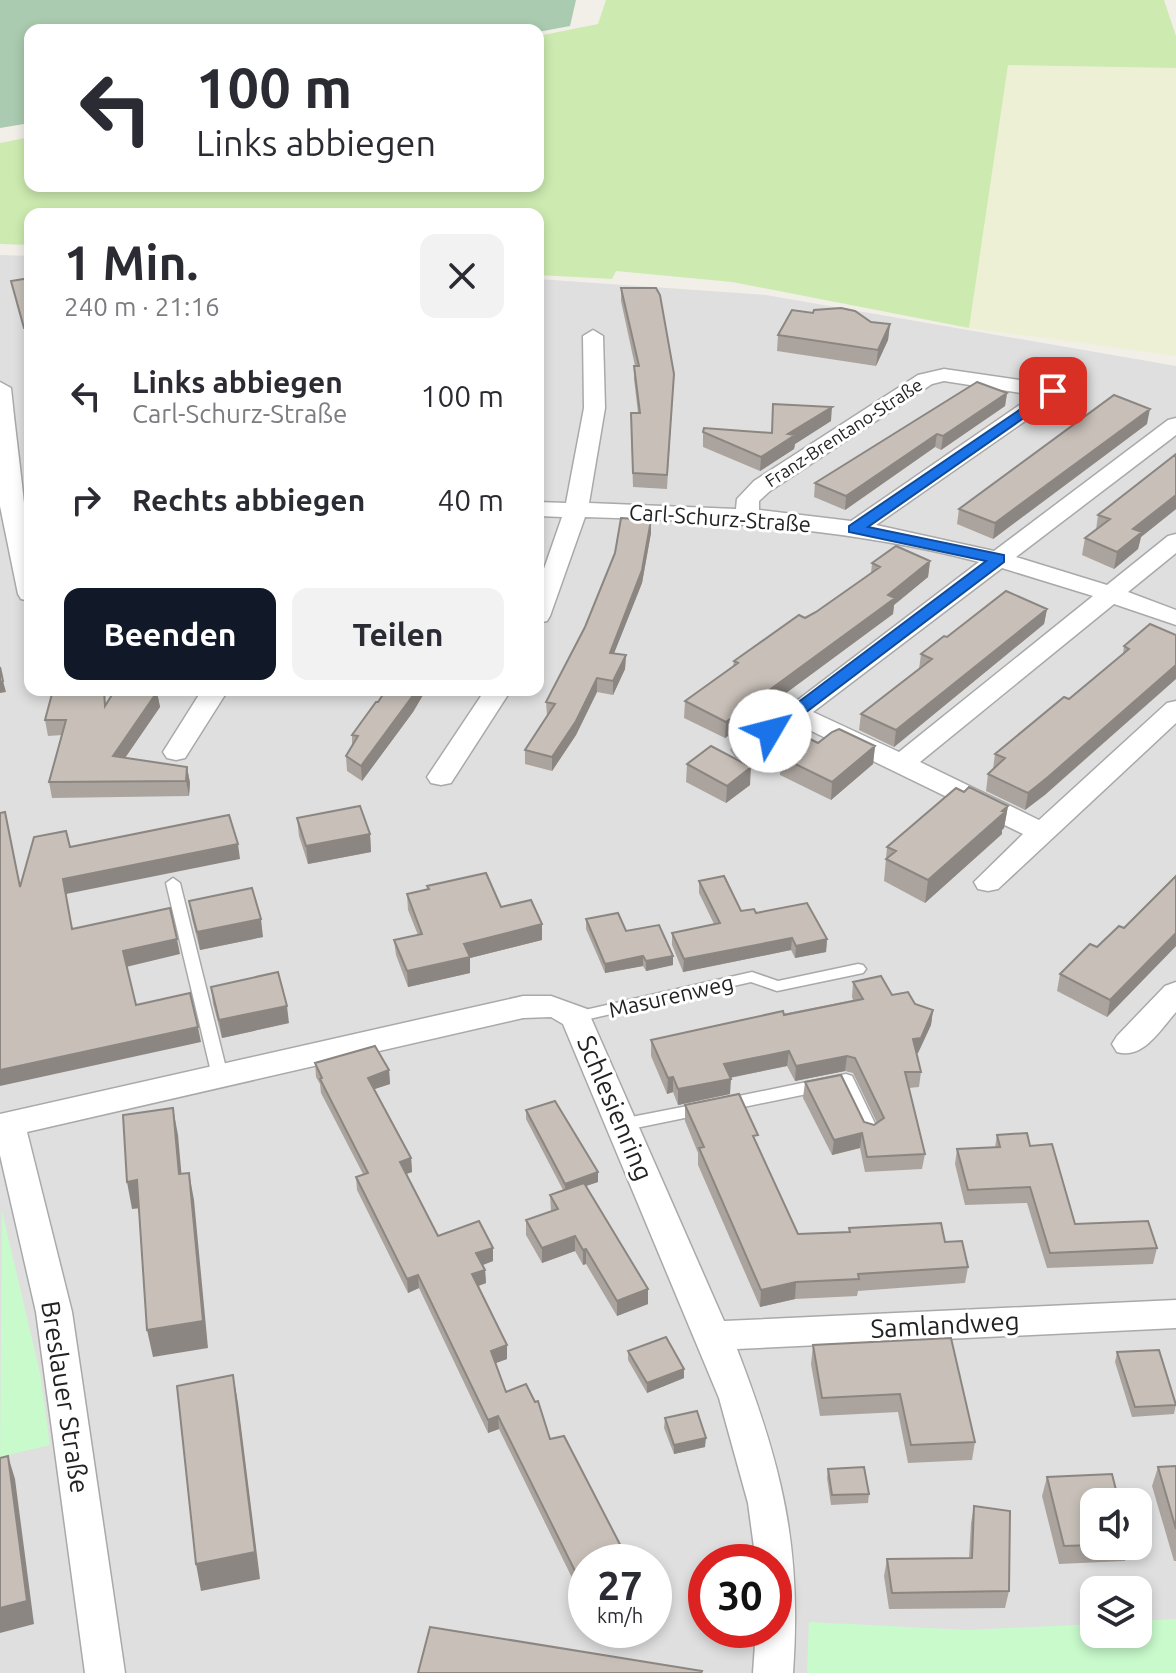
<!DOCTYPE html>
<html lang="de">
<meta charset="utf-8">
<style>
:root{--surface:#fff;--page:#f2f2f3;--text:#2b2b33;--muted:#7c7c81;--accent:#111827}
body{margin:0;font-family:Ubuntu,sans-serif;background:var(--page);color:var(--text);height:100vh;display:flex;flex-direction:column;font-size:30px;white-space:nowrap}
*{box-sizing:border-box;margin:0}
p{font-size:26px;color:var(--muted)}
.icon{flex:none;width:44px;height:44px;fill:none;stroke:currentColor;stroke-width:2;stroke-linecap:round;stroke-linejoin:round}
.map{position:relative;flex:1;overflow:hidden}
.sheet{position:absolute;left:24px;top:208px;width:520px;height:488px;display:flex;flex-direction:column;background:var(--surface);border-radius:16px;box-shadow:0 4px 12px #0003}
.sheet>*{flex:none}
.hud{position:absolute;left:24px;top:24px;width:520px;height:168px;border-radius:16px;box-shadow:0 4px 12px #0003;background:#fff;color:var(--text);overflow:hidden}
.tools{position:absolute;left:1080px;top:1488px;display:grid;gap:16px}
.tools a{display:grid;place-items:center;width:72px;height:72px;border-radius:16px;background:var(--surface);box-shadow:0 4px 12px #0003;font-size:40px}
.speed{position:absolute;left:568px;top:1544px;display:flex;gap:16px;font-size:40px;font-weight:700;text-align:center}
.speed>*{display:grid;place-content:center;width:104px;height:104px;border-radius:50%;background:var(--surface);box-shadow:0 4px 12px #0003;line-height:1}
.speed small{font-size:20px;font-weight:400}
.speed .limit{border:12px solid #d22;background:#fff;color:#111}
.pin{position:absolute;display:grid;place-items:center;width:68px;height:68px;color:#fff;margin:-34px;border-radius:16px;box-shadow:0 4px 12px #0006}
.me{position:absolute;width:88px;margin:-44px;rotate:53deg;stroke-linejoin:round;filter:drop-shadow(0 0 6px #0008)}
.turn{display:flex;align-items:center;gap:28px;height:168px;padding:0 40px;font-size:36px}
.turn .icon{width:104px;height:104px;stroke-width:2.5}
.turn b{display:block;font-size:56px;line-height:68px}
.round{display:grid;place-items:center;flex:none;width:84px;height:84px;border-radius:16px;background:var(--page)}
.overview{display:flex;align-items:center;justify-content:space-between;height:136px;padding:0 40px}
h1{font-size:48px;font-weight:700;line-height:60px}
.primary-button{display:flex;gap:16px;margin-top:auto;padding:16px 40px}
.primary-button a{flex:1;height:92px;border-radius:16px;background:var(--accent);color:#fff;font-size:32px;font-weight:700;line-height:92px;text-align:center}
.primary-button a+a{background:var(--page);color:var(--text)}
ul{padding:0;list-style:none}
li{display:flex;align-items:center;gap:24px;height:104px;padding:0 40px}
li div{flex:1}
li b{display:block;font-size:30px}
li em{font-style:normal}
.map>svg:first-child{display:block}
.residential{fill:#e0dfdf;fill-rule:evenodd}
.farmland{fill:#eef0d5}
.grass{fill:#cdebb0}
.cemetery{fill:#aacbaf}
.park{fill:#c8facc}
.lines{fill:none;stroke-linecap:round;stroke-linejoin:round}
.lane-casing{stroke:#a9a9a9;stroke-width:3}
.street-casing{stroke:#a9a9a9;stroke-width:3}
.lane{fill:#fff;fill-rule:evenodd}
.street{fill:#fff;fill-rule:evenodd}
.wall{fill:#aba49e}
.shaded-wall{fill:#8b8681}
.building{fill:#c7bfb8;stroke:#8b8681;stroke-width:2}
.route{fill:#1a73e8;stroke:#114b97;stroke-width:2}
.labels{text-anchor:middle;stroke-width:6;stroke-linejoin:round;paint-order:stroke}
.far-street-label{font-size:18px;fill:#222;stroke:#fff}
.street-label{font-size:22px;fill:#222;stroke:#fff}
.near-street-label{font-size:26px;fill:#222;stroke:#fff}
</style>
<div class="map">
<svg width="1176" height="1673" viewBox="0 0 1176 1673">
<rect width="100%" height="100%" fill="#f2efe9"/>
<!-- residential -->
<path class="residential" d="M0 255 30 256V690H538V279L766 295 1176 366V1673H0ZM1094 1502H1138V1546H1094ZM586 1562H654V1630H586ZM706 1562H774V1630H706ZM1094 1590H1138V1634H1094Z"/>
<!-- farmland -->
<path class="farmland" d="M1008 65 1176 68V356L969 328Z"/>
<!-- grass -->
<path class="grass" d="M606 0H1164L1176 36V68L1008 65 969 328 732 282 616 271 612 279 538 275V214H30V245L0 244V143L30 137V186H538V36L598 24Z"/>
<!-- cemetery -->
<path class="cemetery" d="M0 0H576L570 26 538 32 30 30V123L0 128Z"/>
<!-- park -->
<path class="park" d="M2 1211 40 1373 50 1445 0 1457Z
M1176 1619V1673H807L809 1622 968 1630 1094 1624V1634H1138V1621Z"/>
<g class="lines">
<!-- lane casing -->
<g class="lane-casing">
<path id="lane" d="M173 878 180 883 228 1076 226 1080H214L212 1076 166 883Z
M858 964 863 965 866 969 863 973 777 991 751 982 576 1022 571 1021 568 1017 571 1013 576 1012 752 972 778 981Z
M846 1074 852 1076 854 1080 879 1132 877 1136 871 1138 865 1136 841 1087 724 1111 718 1109 716 1105 718 1101 724 1099Z
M703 1103 709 1105 711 1109 709 1113 621 1131 615 1129 613 1125 615 1121 621 1119Z"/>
</g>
<!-- street casing -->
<g class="street-casing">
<path id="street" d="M593 330 603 336 605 408 589 503 736 509 737 499 754 481 918 375 944 369 1061 386 1064 391 1061 396 876 525 994 551 1168 420 1176 418V435L1016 557 1107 585 1168 536 1176 534V553L1128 592 1176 610V625L1114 604 920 762 1039 820 1167 703 1176 701V723L998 889 988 891 978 889 974 882 1023 834 797 724C780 737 758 762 736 756L732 750 979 562C850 528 719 521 585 517L550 616 547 621 538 623V586L562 517 538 516V502L566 503 584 408 583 336ZM944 381 1034 395 851 521 759 510V501L770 491 932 384ZM1002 568 1093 596 899 752 813 712Z
M0 382 11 388C18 459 30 530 30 601L21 599 18 594 0 506Z
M202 690H228L185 758 176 760 167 758 163 752Z
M485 690H511L451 783 441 785 431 783 427 777Z
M1176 982V1012C1160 1030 1143 1060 1117 1052L1112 1044 1117 1036 1165 986Z
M523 996H551L587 1009 724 1321 1176 1300V1328L737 1349C782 1466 802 1547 793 1673H753L756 1630H774V1562H756L748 1503 719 1398 563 1024 551 1017 523 1018 27 1132 72 1312 125 1673H85L36 1312 0 1155V1114Z"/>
</g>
<!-- lane -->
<use href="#lane" class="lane"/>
<!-- street -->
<use href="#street" class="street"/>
</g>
<!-- wall -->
<path class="wall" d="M621 288 674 374 667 489 633 487 631 426 638 413 634 379V366H635L621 301Z
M871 322 890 324 888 340 876 366 777 351 778 335Z
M1007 393 1005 406 941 450 935 447 845 510 814 497 815 483Z
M831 421 795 444 794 449 760 471 703 447V432L772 433Z
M1147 424 993 539 957 524 959 509Z
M1176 454V509L1141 537 1138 549 1114 569 1082 555 1085 538 1096 530 1098 515Z
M651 520V533L642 583 614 653 626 655 625 669 613 695 597 692 576 735 552 771 525 764V750L547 716 546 702Z
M930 561 928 577 894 605 893 614 725 738 684 718 685 701 733 666 734 661 816 612 871 573 872 563Z
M1047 609 1044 624 894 747 859 730 861 714 919 669 921 654 947 637Z
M1150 624 1046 794 1025 810 986 791 988 774 993 769 995 754 1069 699 1123 654 1124 646Z
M386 690H426L413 712 362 781 347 771 346 756 352 745V735L378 702Z
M157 692 160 707 125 758 187 767 190 783 189 796 52 798 49 782 62 735 48 736 45 720 107 703Z
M818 743 875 746 873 764 831 800 780 775 781 757Z
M687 764 750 785 726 803 686 782Z
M964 792 1008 806 1004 828 1002 830V834L925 903 884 881 887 847Z
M297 818 370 834 371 852 308 864 299 836Z
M1176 876V946L1107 1017 1057 991 1060 974 1124 928Z
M699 881 741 911 756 913 827 939 826 952 795 958 791 950 683 972 672 945V933L714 924 699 893Z
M427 886 501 907 542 924V940L470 958V973L408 987 396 955 394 940 418 935 408 910 407 894 428 890Z
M189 901 263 937 200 950 192 919Z
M586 919 626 931 673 965 646 971 643 966 605 973 586 929Z
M853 982 933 1010 931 1025 918 1053 916 1054 921 1072 919 1087 909 1088 925 1154 922 1169 865 1172 860 1148 832 1155 803 1098 805 1082 864 1122 874 1125 877 1123 853 1073 845 1071 795 1081 787 1066 730 1078V1094L678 1105 673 1092 667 1094 651 1056V1040L853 1000 852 997Z
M211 987 289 1023 222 1038 213 1004Z
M315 1063 389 1070 390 1084 374 1089 411 1158 412 1172 406 1174 438 1236 493 1248V1261L483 1265 485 1270 486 1283 478 1286 507 1359 495 1363 506 1392 550 1439 626 1556V1562H586L577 1588 499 1429 488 1433 419 1288 408 1293 357 1190 356 1177 363 1174 321 1093 320 1084 316 1077Z
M685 1105 757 1145 798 1234 849 1232V1228L945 1242 968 1267 965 1283 858 1291 857 1296 795 1299 760 1307 698 1165V1153L685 1121Z
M526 1110 598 1172V1182L586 1186 648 1289V1304L617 1316 586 1264 583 1265 575 1251 542 1263 526 1235V1220L551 1211 550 1195 563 1190 526 1119Z
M997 1135 1030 1146 1075 1224 1157 1248 1153 1264 1047 1268 1027 1203 965 1205 955 1164 957 1149 995 1147Z
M951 1338 975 1442 972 1460 908 1463 898 1412 820 1416 811 1364 813 1345Z
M628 1351 684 1369V1378L647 1393 628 1360Z
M1117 1352 1176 1404 1174 1414 1132 1417 1115 1362Z
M665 1418 705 1447 674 1454 664 1428Z
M1176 1466V1561H1174L1152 1486 1158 1467Z
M828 1469 869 1494 868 1503 831 1505 827 1478Z
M1047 1477 1094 1502V1546H1130L1125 1561 1059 1564 1042 1496Z
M974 1506 1009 1591 1005 1608 889 1609 884 1576 887 1559 969 1558 971 1523Z"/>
<!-- shaded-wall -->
<path class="shaded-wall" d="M890 324 888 340 876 366 878 350Z
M24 328H30V337L26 338Z
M1007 393 1005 406 941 450 943 436Z
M832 407 831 421 795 444 794 449 760 471 761 457 788 434Z
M1150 409 1147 424 993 539 995 523Z
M937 434 935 447 845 510 846 496Z
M1176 495V509L1141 537 1138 549 1114 569 1117 552 1133 529Z
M651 520V533L642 583 609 666 610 653Z
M930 561 928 577 894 605 893 614 725 738 726 722 888 595Z
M1047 609 1044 624 894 747 896 730Z
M626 655 625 669 613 695V681Z
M1176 665V679L1046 794 1025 810 1028 793Z
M597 678V692L576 735 552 771V757Z
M3 681 6 692 0 693V682Z
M417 690H426L413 712 362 781 361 766Z
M157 692 160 707 116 771 113 756Z
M875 746 873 764 831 800 832 782Z
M187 767 190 783 189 796 186 781Z
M751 767 750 785 726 803 727 786Z
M1008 806 1004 828 1002 830V834L925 903 928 880Z
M370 834 371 852 308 864 306 846Z
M238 844 240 859 66 894 63 879Z
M261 919 263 937 200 950 197 932Z
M542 924V940L470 958V973L408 987 407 971 464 944Z
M1176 933V946L1107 1017 1110 1000Z
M792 938 791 950 683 972 684 959Z
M177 939 180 954 126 967 123 951Z
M827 939 826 952 795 958 796 946Z
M643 956V966L605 973V964Z
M673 956V965L646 971V961Z
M287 1006 289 1023 222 1038 219 1020Z
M933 1010 931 1025 918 1053 911 1055 913 1039Z
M198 1027 201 1042 0 1086V1070Z
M789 1051 787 1066 723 1079 724 1064Z
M847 1056 845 1071 795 1081 796 1066Z
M389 1070 390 1084 369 1091 368 1078Z
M673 1077V1092L667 1094 668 1078Z
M731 1079 730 1094 678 1105V1089Z
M173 1108 178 1135 184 1202 179 1174Z
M862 1133 860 1148 832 1155 834 1140Z
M411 1158 412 1172 401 1176 400 1162Z
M598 1172V1182L565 1193V1184Z
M189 1173 194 1200 208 1348 153 1357 147 1330Z
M137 1180 142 1208 132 1209 127 1182Z
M575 1236V1251L542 1263V1248Z
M493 1248V1261L477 1267 476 1253Z
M586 1249V1264L583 1265V1250Z
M485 1270 486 1283 473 1288 472 1274Z
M418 1275 419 1288 408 1293 407 1279Z
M796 1282 795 1299 760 1307 761 1290Z
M648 1289V1304L617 1316V1301Z
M507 1345V1359L491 1365V1351Z
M684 1369V1378L647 1393V1383Z
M233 1375 238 1403 260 1579 201 1591 196 1564Z
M498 1416 499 1429 488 1433V1420Z
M706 1438 705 1447 674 1454V1445Z
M8 1456 15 1479 34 1624 0 1633V1608Z
M626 1556V1562H611Z
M586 1572V1585L577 1588V1575Z"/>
<!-- building -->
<path class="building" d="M30 278V328H24L11 281Z
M621 288H656L660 295 674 374 667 475 633 473 631 413H640L634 366H639Z
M841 308 855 311 871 322 890 324 878 350 778 335 792 310 813 313 814 310Z
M977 382 1007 393 943 436 937 434 846 496 815 483Z
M1114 395 1150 409 995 523 959 509Z
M773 404 832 407 788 434 795 435 761 457 703 432 704 428 772 433Z
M1176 454V495L1133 529 1142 532 1117 552 1085 538 1110 519 1098 515Z
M621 518 651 520 642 570 610 653 626 655 613 681 597 678 576 721 552 757 525 750 555 704 546 702 585 627 615 553Z
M896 546 930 561 888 595 895 598 726 722 685 701 738 663 734 661 799 615 805 618 816 612 880 567 872 563Z
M1006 591 1047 609 896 730 861 714 932 659 921 654 944 636 947 637Z
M1150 624 1176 635V665L1048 777 1028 793 988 774 1005 758 995 754 1064 697 1069 699 1129 649 1124 646Z
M0 667 3 681 0 682Z
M53 690H104L105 706 115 690H146L157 692 113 756 187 767 186 781 49 782 66 720H45Z
M386 690H417L361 766 346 756 358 736 352 735 376 702H378Z
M839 729 875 746 832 782 781 757 806 737 818 743 832 732Z
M711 746 751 767 727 786 687 764Z
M969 787 1008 806 1002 811 1005 812 928 880 886 859 896 851 887 847 956 788 964 792Z
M360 806 370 834 306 846 297 818Z
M5 812 20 887 34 837 66 831 70 847 229 815 238 844 63 879 72 929 170 908 177 939 123 951 136 1005 190 993 198 1027 0 1070V813Z
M486 873 501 907 531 900 542 924 464 944 470 957 407 971 394 940 422 934 407 894 429 889 427 886Z
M724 876 741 911 754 909 756 913 807 903 827 939 796 946 792 938 684 959 672 933 720 923 699 881Z
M1176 876V933L1110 1000 1060 974 1090 944 1097 947 1119 926 1124 928Z
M252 888 261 919 197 932 189 901Z
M618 913 626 931 659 925 673 956 646 961 643 956 605 964 586 919Z
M278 972 287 1006 219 1020 211 987Z
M881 976 892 995 908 992 915 1004 933 1010 921 1038 913 1039 921 1072H905L925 1154 867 1157 862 1133 834 1140 805 1082 841 1075 864 1122 874 1125 884 1118 855 1058 847 1056 796 1066 789 1051 724 1064 731 1079 678 1089 673 1077 668 1078 651 1040 783 1011 784 1015 863 999 853 982Z
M375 1046 389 1070 368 1078 411 1158 400 1162 438 1236 479 1221 493 1248 476 1253 485 1270 472 1274 507 1345 491 1351 506 1392 526 1384 535 1402 538 1401 550 1439 564 1436 626 1556 611 1562H586V1572L577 1575 498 1416 488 1420 418 1275 407 1279 356 1177 368 1173 320 1079 322 1078 315 1063Z
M739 1094 758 1135 753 1136 798 1234 850 1232 849 1228 941 1223 945 1242 962 1241 968 1267 858 1274 859 1279 796 1282 761 1290 699 1148 704 1147 685 1105Z
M555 1101 598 1172 565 1184 526 1110Z
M173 1108 179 1174 189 1173 203 1321 147 1330 137 1180 127 1182 123 1115Z
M1027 1133 1030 1146 1052 1144 1075 1224 1148 1221 1157 1248 1050 1253 1030 1187 968 1190 957 1149 1000 1147 997 1135Z
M584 1183 648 1289 617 1301 586 1249 583 1250 575 1236 542 1248 526 1220 558 1209 550 1195Z
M666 1337 684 1369 647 1383 628 1351Z
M951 1338 975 1442 911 1445 900 1394 822 1398 813 1345Z
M1159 1350 1176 1405 1135 1407 1117 1352Z
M233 1375 255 1552 196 1564 177 1386Z
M697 1411 706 1438 674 1445 665 1418Z
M8 1456 27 1601 0 1608V1458Z
M1176 1466V1529L1158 1467Z
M864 1467 869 1494 832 1495 828 1469Z
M1112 1474 1119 1502H1094V1545L1064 1546 1047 1477Z
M974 1506 1010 1511 1009 1591 892 1593 887 1559 972 1558Z
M430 1627 702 1671 701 1673H418Z"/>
<!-- route -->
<path class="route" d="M1053 387 1060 391 1058 394 868 527 1004 555V562L776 735H764L761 731 764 728 986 561 849 532V526Z"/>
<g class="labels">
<!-- far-street labels -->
<g class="far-street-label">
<text transform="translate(844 433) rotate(-33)" y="6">Franz-Brentano-Straße</text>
</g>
<!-- street labels -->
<g class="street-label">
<text transform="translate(720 518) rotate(4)" y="8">Carl-Schurz-Straße</text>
<text transform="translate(671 996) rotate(-13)" y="8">Masurenweg</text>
</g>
<!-- near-street labels -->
<g class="near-street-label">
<text transform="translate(615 1108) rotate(67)" y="9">Schlesienring</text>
<text transform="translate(945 1325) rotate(-3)" y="9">Samlandweg</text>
<text transform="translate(65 1397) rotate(81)" y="9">Breslauer Straße</text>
</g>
</g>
</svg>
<div class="tools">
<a><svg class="icon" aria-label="sound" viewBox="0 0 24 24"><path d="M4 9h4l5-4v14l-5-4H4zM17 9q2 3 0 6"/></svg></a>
<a><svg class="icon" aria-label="layers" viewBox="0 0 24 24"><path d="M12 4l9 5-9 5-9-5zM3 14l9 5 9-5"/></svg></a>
</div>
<div class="speed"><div>27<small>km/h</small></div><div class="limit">30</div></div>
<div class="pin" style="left:1053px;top:391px;background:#d93025"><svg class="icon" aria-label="arrive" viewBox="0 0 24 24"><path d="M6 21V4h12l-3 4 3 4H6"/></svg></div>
<svg class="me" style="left:770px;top:731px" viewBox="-20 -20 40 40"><circle r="19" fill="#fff"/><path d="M0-13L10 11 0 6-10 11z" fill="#1a73e8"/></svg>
<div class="hud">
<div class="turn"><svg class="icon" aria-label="left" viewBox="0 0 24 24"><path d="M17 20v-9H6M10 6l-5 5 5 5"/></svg><div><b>100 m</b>Links abbiegen</div></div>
</div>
<section class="sheet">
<div class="overview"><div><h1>1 Min.</h1><p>240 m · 21:16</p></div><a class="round"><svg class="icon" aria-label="close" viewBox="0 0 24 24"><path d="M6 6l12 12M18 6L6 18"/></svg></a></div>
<ul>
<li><svg class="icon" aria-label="left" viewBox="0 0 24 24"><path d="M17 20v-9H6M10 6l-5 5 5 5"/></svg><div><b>Links abbiegen</b><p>Carl-Schurz-Straße</p></div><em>100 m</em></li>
<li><svg class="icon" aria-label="right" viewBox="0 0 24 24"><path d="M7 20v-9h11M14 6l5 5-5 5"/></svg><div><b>Rechts abbiegen</b></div><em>40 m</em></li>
</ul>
<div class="primary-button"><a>Beenden</a><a>Teilen</a></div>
</section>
</div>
